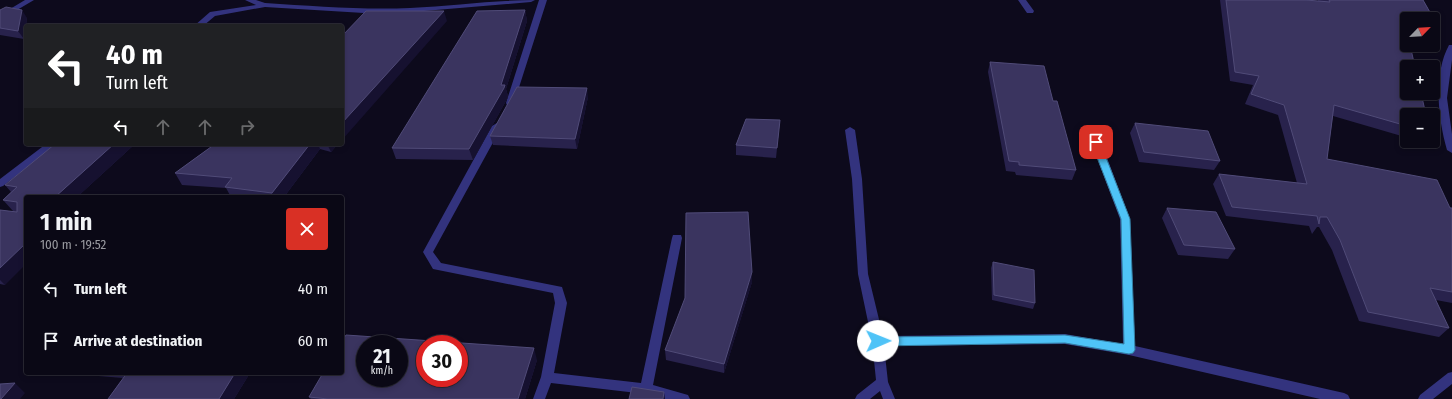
<!DOCTYPE html>
<meta charset="utf-8">
<style>
:root{--surface:#0a0815;--page:#181622;--text:#f1f3f6;--muted:#999aa0;--line:#2a2934}
body{margin:0;font-family:"Fira Sans Condensed",sans-serif;background:var(--page);color:var(--text);height:100vh;display:flex;flex-direction:column;font-size:15px;white-space:nowrap}
*{box-sizing:border-box;margin:0}
p{font-size:13px;color:var(--muted)}
.icon{flex:none;width:22px;height:22px;fill:none;stroke:currentColor;stroke-width:2;stroke-linecap:round;stroke-linejoin:round}
.map{position:relative;flex:1;overflow:hidden}
.sheet{position:absolute;left:24px;top:195px;width:320px;height:180px;display:flex;flex-direction:column;background:var(--surface);border-radius:4px;box-shadow:0 2px 6px #0003,0 0 0 1px var(--line)}
.sheet>*{flex:none}
.guide{position:absolute;left:24px;top:24px;width:320px;height:122px;border-radius:4px;box-shadow:0 2px 6px #0003,0 0 0 1px var(--line);background:#202124;color:#fff;overflow:hidden}
.needle{width:26px;rotate:65deg}
.buttons{position:absolute;left:1400px;top:12px;display:grid;gap:8px}
.buttons a{display:grid;place-items:center;width:40px;height:40px;border-radius:4px;background:var(--surface);box-shadow:0 2px 6px #0003,0 0 0 1px var(--line);font-size:20px}
.speed{position:absolute;left:356px;top:335px;display:flex;gap:8px;font-size:20px;font-weight:700;text-align:center}
.speed>*{display:grid;place-content:center;width:52px;height:52px;border-radius:50%;background:var(--surface);box-shadow:0 2px 6px #0003,0 0 0 1px var(--line);line-height:1}
.speed small{font-size:10px;font-weight:400}
.speed .limit{border:6px solid #d22;background:#fff;color:#111}
.pin{position:absolute;display:grid;place-items:center;width:34px;height:34px;color:#fff;margin:-17px;border-radius:8px;box-shadow:0 2px 6px #0006}
.me{position:absolute;width:44px;margin:-22px;rotate:89deg;stroke-linejoin:round;filter:drop-shadow(0 0 3px #0008)}
.turn{display:flex;align-items:center;gap:14px;height:84px;padding:0 16px;font-size:18px}
.turn .icon{width:52px;height:52px;stroke-width:2.5}
.turn b{display:block;font-size:28px;line-height:34px}
.lanes{display:flex;align-items:center;height:38px;padding:0 16px;background:#0003;justify-content:center;gap:20px;direction:ltr}
.lanes .off{opacity:.35}
.round{display:grid;place-items:center;flex:none;width:42px;height:42px;border-radius:4px;background:var(--page)}
.summary{display:flex;align-items:center;justify-content:space-between;height:68px;padding:0 16px}
h1{font-size:24px;font-weight:700;line-height:30px}
ul{padding:0;list-style:none}
li{display:flex;align-items:center;gap:12px;height:52px;padding:0 16px}
li div{flex:1}
li b{display:block;font-size:15px}
li em{font-style:normal}
.map>svg:first-child{display:block}
.lines{fill:none;stroke-linecap:round;stroke-linejoin:round}
.minor{fill:#33337e;fill-rule:evenodd}
.wall{fill:#28224c}
.shaded-wall{fill:#161130}
.building{fill:#3a345f;stroke:#504b78;fill-rule:evenodd}
.route{fill:#4fc3f7;stroke:#337fa1}
</style>
<div class="map">
<svg width="1452" height="399" viewBox="0 0 1452 399">
<rect width="100%" height="100%" fill="#0d0a1c"/>
<g class="lines">
<!-- minor -->
<path class="minor" d="M25 0H34L0 20V15Z
M245 0H256L265 3C313 6 362 10 410 8 452 6 493 0 535 0L531 2 412 12 364 13 265 7 215 16 203 26H194L210 12 256 5Z
M539 0H547L514 103 513 105H507L506 103Z
M1018 0H1026L1034 11 1033 13H1027Z
M1449 45H1452V60L1447 98 1452 134V153L1447 150C1438 119 1433 75 1449 45Z
M497 123 502 126 433 252 441 263 562 287 567 303 554 373 641 383 672 238 673 235H681L682 238 653 385 688 395 690 399H663L646 394 551 383 545 399H533L541 377 555 303 553 293 433 269 423 252 492 126Z
M850 127 855 130 862 179 868 274 883 336 1065 334 1123 344 1120 219 1091 142 1096 139 1101 142 1130 219 1135 346 1344 393 1348 395 1350 399H1320L1129 355 1065 344 884 346 888 382 895 399H883L880 391 870 399H855L857 395 876 380 872 341 858 274 852 179 845 130Z
M46 144H57L3 186 0 187V179Z
M1452 372V384L1433 399H1418L1420 395 1448 373Z"/>
</g>
<!-- wall -->
<path class="wall" d="M1220 0H1306L1318 1V0H1423L1435 21 1433 24V19H1407V135L1405 137 1333 116 1327 159 1452 208V303L1436 300 1449 328 1439 337 1359 321 1332 250 1319 227H1317L1312 234 1309 226 1226 216 1213 184 1219 174 1297 183 1278 115 1245 104 1253 85 1230 81Z
M0 10 27 18 24 39 0 35Z
M525 10 527 21 506 89 508 96 507 99 473 160 396 159 392 148Z
M990 62 1053 101 1076 170 1072 180 1016 175 1015 172 1006 171 988 72Z
M588 97 577 149 493 145 490 136Z
M780 120 776 158 736 155V145Z
M1135 123 1220 161 1214 170 1139 162 1130 133Z
M135 144 77 197H26L5 285 0 284V210L17 212 13 211 3 200 11 192 5 185Z
M215 144H338L331 152 320 149 284 197H231L226 188 182 185 175 173Z
M1167 208 1235 249 1228 259 1178 255 1162 218Z
M993 262 1035 303 1033 309 992 300 991 268Z
M752 282 724 373 666 360 665 350Z
M537 360 525 399H311L309 397Z
M62 373H250L234 399H108L123 378Z"/>
<!-- shaded-wall -->
<path class="shaded-wall" d="M22 10 27 18 24 39 18 31Z
M525 10 527 21 506 89 508 96 507 99 473 160 469 149 501 85Z
M444 11 447 21 342 140V123Z
M587 88 588 97 577 149 575 139Z
M114 144H135L77 197H55Z
M310 144H318L320 149 284 197H274L272 193Z
M327 144H338L331 152Z
M26 243V264L5 285 0 280V268Z
M752 272V282L724 373V364Z
M534 348 537 360 525 399H518Z
M235 373H250L234 399H219Z
M15 383 25 393 20 399H1Z
M664 392 665 399H663Z"/>
<!-- building -->
<path class="building" d="M1226 0H1306L1330 2 1329 0H1423L1435 21H1433V19H1407V26L1406 25 1407 32V45H1410L1415 67H1407V93H1421L1426 115H1407V126L1334 105 1327 159 1437 180 1450 208H1452V292L1430 288 1449 328 1368 312 1340 240 1327 217H1320L1319 224 1317 216 1232 207 1219 174 1307 184 1284 105 1251 94 1259 76 1235 72Z
M6 7 22 10 18 31 0 28V10Z
M525 10 501 85H505L504 88 469 149 392 148 477 11Z
M366 11H444L342 123V36Z
M990 62 1044 66 1053 101H1057L1076 170 1019 165V162L1009 161Z
M517 87 587 88 575 139 490 136Z
M746 119 780 120 777 148 736 145Z
M1135 123 1208 131 1220 161 1144 152Z
M55 144H114L55 197H26V243L0 268V210L17 212V202L3 200 17 187 5 185Z
M215 144H310L272 193 225 187 232 178 175 173Z
M1167 208 1216 212 1235 249 1184 245Z
M748 212 752 272 724 364 665 350 685 298 686 213Z
M993 262 1034 270 1035 303 994 295Z
M346 335 534 348 518 399H328L309 397 323 373H342V341ZM365 344H399V378H365ZM425 344H459V378H425Z
M127 373H235L219 399H108Z
M15 383 1 399H0V384Z
M632 387 664 392 663 399H629Z"/>
<!-- route -->
<path class="route" d="M1096 139 1100 142 1130 219 1135 350 1133 353 1129 354 1065 343 878 346 874 344 873 341 874 338 878 337 1065 335 1124 344 1121 219 1091 142Z"/>
</svg>
<div class="buttons">
<a><svg class="needle" viewBox="-14 -14 28 28"><path d="M0-13l5 13h-10z" fill="#e53935"/><path d="M0 13l5-13h-10z" fill="#999aa0"/></svg></a>
<a>+</a>
<a>−</a>
</div>
<div class="speed"><div>21<small>km/h</small></div><div class="limit">30</div></div>
<div class="pin" style="left:1096px;top:142px;background:#d93025"><svg class="icon" aria-label="arrive" viewBox="0 0 24 24"><path d="M6 21V4h12l-3 4 3 4H6"/></svg></div>
<svg class="me" style="left:878px;top:341px" viewBox="-20 -20 40 40"><circle r="19" fill="#fff"/><path d="M0-13L10 11 0 6-10 11z" fill="#4fc3f7"/></svg>
<div class="guide">
<div class="turn"><svg class="icon" aria-label="left" viewBox="0 0 24 24"><path d="M17 20v-9H6M10 6l-5 5 5 5"/></svg><div><b>40 m</b>Turn left</div></div>
<div class="lanes"><svg class="icon" aria-label="left" viewBox="0 0 24 24"><path d="M17 20v-9H6M10 6l-5 5 5 5"/></svg><svg class="icon off" aria-label="ahead" viewBox="0 0 24 24"><path d="M12 20V5M6 11l6-6 6 6"/></svg><svg class="icon off" aria-label="ahead" viewBox="0 0 24 24"><path d="M12 20V5M6 11l6-6 6 6"/></svg><svg class="icon off" aria-label="right" viewBox="0 0 24 24"><path d="M7 20v-9h11M14 6l5 5-5 5"/></svg></div>
</div>
<section class="sheet">
<div class="summary"><div><h1>1 min</h1><p>100 m · 19:52</p></div><a class="round" style="background:#d93025;color:#fff"><svg class="icon" aria-label="close" viewBox="0 0 24 24"><path d="M6 6l12 12M18 6L6 18"/></svg></a></div>
<ul>
<li><svg class="icon" aria-label="left" viewBox="0 0 24 24"><path d="M17 20v-9H6M10 6l-5 5 5 5"/></svg><div><b>Turn left</b></div><em>40 m</em></li>
<li><svg class="icon" aria-label="arrive" viewBox="0 0 24 24"><path d="M6 21V4h12l-3 4 3 4H6"/></svg><div><b>Arrive at destination</b></div><em>60 m</em></li>
</ul>
</section>
</div>
